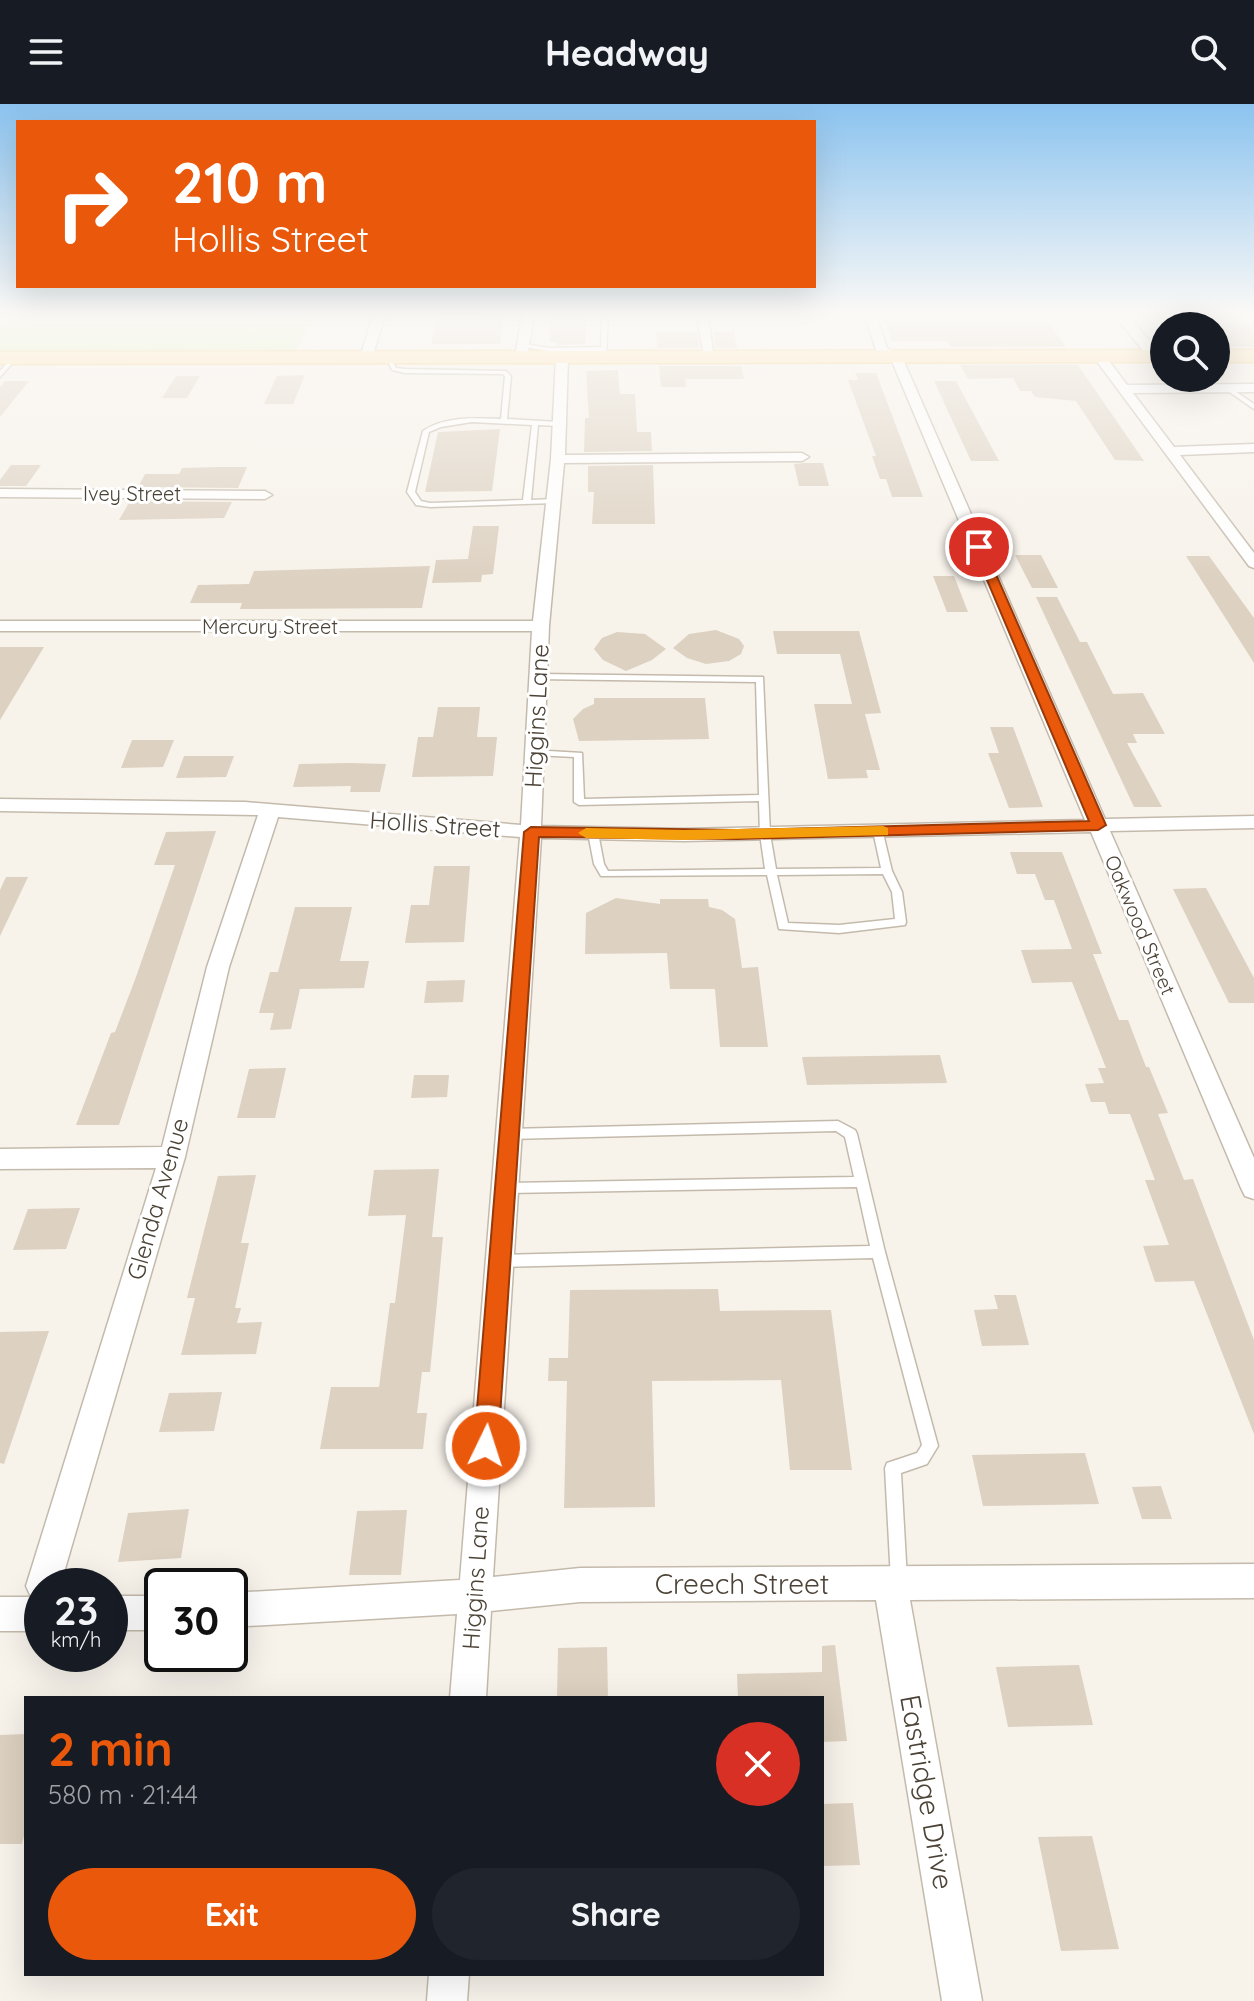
<!DOCTYPE html>
<meta charset="utf-8">
<style>
:root{--surface:#171b24;--page:#20242c;--text:#f1f3f6;--muted:#9ea1a6;--accent:#ea580c}
body{margin:0;font-family:Quicksand,sans-serif;background:var(--page);color:var(--text);height:100vh;display:flex;flex-direction:column;font-size:30px;white-space:nowrap}
*{box-sizing:border-box;margin:0}
p{font-size:26px;color:var(--muted)}
.icon{flex:none;width:44px;height:44px;fill:none;stroke:currentColor;stroke-width:2;stroke-linecap:round;stroke-linejoin:round}
.map{position:relative;flex:1;overflow:hidden}
.panel{position:absolute;left:24px;top:1592px;width:800px;height:280px;display:flex;flex-direction:column;background:var(--surface);border-radius:0px;box-shadow:0 8px 32px #0002}
.panel>*{flex:none}
.banner{position:absolute;left:16px;top:16px;width:800px;height:168px;border-radius:0px;box-shadow:0 8px 32px #0002;background:#ea580c;color:#fff;overflow:hidden}
.tools{position:absolute;left:1150px;top:208px;display:grid;gap:16px}
.tools a{display:grid;place-items:center;width:80px;height:80px;border-radius:50%;background:var(--surface);box-shadow:0 8px 32px #0002;font-size:40px}
.speed{position:absolute;left:24px;top:1464px;display:flex;gap:16px;font-size:40px;font-weight:700;text-align:center}
.speed>*{display:grid;place-content:center;width:104px;height:104px;border-radius:50%;background:var(--surface);box-shadow:0 8px 32px #0002;line-height:1}
.speed small{font-size:20px;font-weight:400}
.speed .limit{border:4px solid #111;border-radius:12px;background:#fff;color:#111}
.pin{position:absolute;display:grid;place-items:center;width:68px;height:68px;color:#fff;margin:-34px;border:4px solid #fff;border-radius:50%;box-shadow:0 2px 8px #0007}
.me{position:absolute;width:88px;margin:-44px;rotate:4deg;stroke-linejoin:round;filter:drop-shadow(0 0 6px #0008)}
.turn{display:flex;align-items:center;gap:28px;height:168px;padding:0 24px;font-size:36px}
.turn .icon{width:104px;height:104px;stroke-width:2.5}
.turn b{display:block;font-size:56px;line-height:68px}
.round{display:grid;place-items:center;flex:none;width:84px;height:84px;border-radius:42px;background:var(--page)}
.headline{display:flex;align-items:center;justify-content:space-between;height:136px;padding:0 24px}
h1{font-size:48px;font-weight:700;line-height:60px;color:var(--accent)}
.button{display:flex;gap:16px;margin-top:auto;padding:16px 24px}
.button a{flex:1;height:92px;border-radius:48px;background:var(--accent);color:#fff;font-size:32px;font-weight:700;line-height:92px;text-align:center}
.button a+a{background:var(--page);color:var(--text)}
header{display:flex;justify-content:space-between;align-items:center;height:104px;padding:0 24px;background:var(--surface);font-size:36px;font-weight:700}
.map>svg:first-child{display:block}
.green{fill:#d5efaf}
.building{fill:#ddd1c1}
.lines{fill:none;stroke-linecap:round;stroke-linejoin:round}
.service-casing{stroke:#c4baac;stroke-width:3}
.minor-casing{stroke:#c4baac;stroke-width:3}
.tertiary-casing{stroke:#c4baac;stroke-width:3}
.primary-casing{stroke:#f1be5e;stroke-width:3}
.service{fill:#fff;fill-rule:evenodd}
.minor{fill:#fff;fill-rule:evenodd}
.tertiary{fill:#fff;fill-rule:evenodd}
.primary{fill:#ffde9b;fill-rule:evenodd}
.route{fill:#ea580c;stroke:#983908;stroke-width:2}
.slow{fill:#f59e0b}
.labels{text-anchor:middle;stroke-width:6;stroke-linejoin:round;paint-order:stroke}
.far-street-label{font-size:20px;fill:#4c4337;stroke:#fff}
.street-label{font-size:24px;fill:#4c4337;stroke:#fff}
.near-street-label{font-size:28px;fill:#4c4337;stroke:#fff}
</style>
<header><svg class="icon" aria-label="menu" viewBox="0 0 24 24"><path d="M4 6h16M4 12h16M4 18h16"/></svg>Headway<svg class="icon" aria-label="search" viewBox="0 0 24 24"><circle cx="10" cy="10" r="6"/><path d="M15 15l6 6"/></svg></header>
<div class="map">
<svg width="1254" height="1897" viewBox="0 0 1254 1897">
<rect width="100%" height="100%" fill="#f7f2ea"/>
<!-- green -->
<path class="green" d="M0 211H313L296 247 0 248Z"/>
<!-- building -->
<path class="building" d="M477 211H504L500 240H431L437 214H476Z
M882 211 986 214 985 211H1043L1066 243H951L947 237H892Z
M551 212H586L585 240 557 241V238H550Z
M1254 219V243H1224L1216 234V220Z
M734 227 737 244H715L713 228Z
M656 228H697L699 244H657Z
M960 261H1078L1144 357 1115 356 1076 297 1035 293 1031 287H1020L1013 274 968 275Z
M659 262H741L744 275H685L686 283H661Z
M618 266 620 290H635L637 328H651L652 347 584 348 585 314H589L586 267Z
M855 269H876L923 393H892L886 375H880L872 352H876L848 276H858Z
M305 271 293 300H264L277 272Z
M176 272H200L187 294H162Z
M5 277H29L0 313V283Z
M934 277H956L999 357H971Z
M500 325 492 387 425 388 438 328Z
M804 359H823L829 382H799L794 360Z
M11 361H41L26 382H0V376Z
M653 361 655 420H592L594 388H588V362Z
M218 363H247L238 384 138 383 145 370H179L182 364Z
M130 397 232 398 224 414 119 416Z
M473 422H499L493 470 482 471 481 478 432 479 436 456 468 455Z
M1015 451H1041L1058 484H1032Z
M1186 452H1209L1254 514V559Z
M430 462 422 504 240 505 242 499H190L198 481 249 480 254 467Z
M933 472H954L968 508H947Z
M1036 493H1057L1080 538H1087L1113 590 1143 589 1165 630H1133L1137 639H1127L1162 703H1134Z
M716 526 739 535 744 542 741 550 729 557 706 560 687 554 673 544 689 530Z
M773 527H859L881 609 865 610 880 666H866L868 674 828 675 814 600H852L840 550H777Z
M617 528 645 530 666 545 652 556 626 567 603 556 594 545 602 534Z
M0 543H44L0 616Z
M594 594H705L709 635 579 637 573 615 583 605 594 600Z
M438 603H480L477 633H497L493 672 412 673 418 633H433Z
M990 623H1013L1043 703 1009 704 988 649H999Z
M132 636H174L163 663 121 664Z
M184 652H234L226 673 176 674Z
M299 660 349 659 386 660 380 688H350L351 682 293 683Z
M216 727 119 1021H76L111 929 115 928 136 873 175 761H154L166 728Z
M1010 748H1062L1102 850H1093L1119 916H1128L1146 963H1149L1168 1009 1158 1010 1184 1076 1193 1075 1254 1236V1330L1194 1177 1155 1178 1143 1142 1169 1141 1145 1076H1155L1130 1010H1109L1105 998H1091L1085 980 1104 979 1098 964H1106L1072 878 1032 879 1021 846 1072 845 1054 796H1045L1035 770H1017Z
M434 762H470L464 838 405 839 411 801H429Z
M6 773H28L0 832V786Z
M1206 784 1254 874V899H1229L1173 785Z
M616 794 660 800V795H708L709 803 722 806 735 815 742 864 758 863 768 943H720L715 885H670L667 849 585 850 586 809Z
M295 803H352L340 857H369L364 884 300 885 291 925 270 926 274 909H259L270 868H278Z
M465 876 463 898 424 899 427 877Z
M940 951 947 979 807 981 802 953Z
M286 964 275 1014H237L249 965Z
M414 971H449L447 993 411 994Z
M439 1065 432 1133H443L437 1198 430 1268H422L417 1309H427L423 1345H320L331 1283H379L390 1199H395L406 1111 368 1112 374 1066Z
M256 1071 241 1139H249L235 1204H241L237 1219 262 1218 256 1250 181 1251 195 1194H187L218 1072Z
M80 1104 66 1145 13 1146 28 1105Z
M718 1185 720 1207 831 1206 852 1366H790L781 1276 652 1277 655 1403 564 1404 567 1277H548L549 1254H568L570 1186Z
M994 1191H1016L1029 1241 982 1242 974 1206 998 1205Z
M49 1227 4 1360 0 1359V1228Z
M222 1288 214 1327 159 1328 169 1289Z
M1085 1349 1099 1400 983 1402 972 1351Z
M1161 1382 1172 1415H1142L1132 1383Z
M189 1405 181 1454 118 1458 128 1409Z
M407 1406 401 1471H349L357 1407Z
M835 1541 847 1637 822 1638V1594H738L737 1570 822 1568V1542Z
M607 1543 608 1594H557L558 1544Z
M1079 1561 1093 1621 1008 1623 996 1563Z
M26 1630V1724L22 1740H0V1631Z
M853 1699 860 1761 822 1762V1700Z
M1092 1732 1119 1845 1061 1847 1038 1733Z"/>
<g class="lines">
<!-- service casing -->
<g class="service-casing">
<path id="service" d="M602 211H608L606 252H602L601 247 553 248 552 253 549 255 546 253 548 247 520 242 523 240 551 244 601 243Z
M12 253 17 254 0 273V267Z
M386 253H390L396 264 405 265 506 267 511 272 507 315 559 318 562 320 559 322 538 321 531 396 553 395 557 397 556 399 430 403 416 401 407 388 423 327C445 312 475 314 501 315L505 272 502 270 405 269 392 266ZM472 318 532 321 523 396 430 399 421 397 415 388 429 328 441 323Z
M1225 283H1229L1254 300V305L1225 285Z
M539 570 763 573 770 730 776 765 881 764 873 727 874 725H882L892 767 902 788 906 818 905 821 839 829 779 825 767 771 601 772 594 760 588 729 593 726 598 729 604 760 608 767 765 765 760 730 759 697 579 701 574 698V653L535 651 530 648 532 646 582 649 584 695 759 691 756 578 536 575V571ZM883 770 892 788 895 815 839 821 788 819 777 771Z
M838 1017 855 1026 857 1030 885 1148 938 1342 927 1360 901 1369 907 1476 905 1482 899 1484 893 1482 891 1476 885 1364 887 1359 917 1349 922 1341 873 1154 499 1163 494 1161 492 1157 494 1153 499 1151 870 1142 857 1083 505 1089 500 1088 498 1084 500 1080 505 1079 854 1073 845 1033 836 1027 509 1035 505 1034 503 1030 505 1026 509 1025Z"/>
</g>
<!-- minor casing -->
<g class="minor-casing">
<path id="minor" d="M373 211H385L372 254 366 258 360 254Z
M522 211H534L527 253 521 257 515 253Z
M697 211H708L714 256 704 253Z
M865 211H876L887 244 902 253 1105 715 1254 712V724L1110 727 1254 1054V1095L1245 1092 1241 1084 1091 728 684 737 541 734 493 1473 580 1464 1254 1460V1494L910 1496 982 1897H942L876 1496 580 1498 491 1507 486 1594H450L457 1510 230 1523V1489L460 1476 520 733 278 713 229 863 185 1053 60 1482H42V1527H0V1493H31L26 1482 156 1064 0 1065V1045L162 1043 207 863 258 711 0 707V695L245 698 521 721 532 527H0V517H533L551 355 556 253 562 249 568 253 565 351 802 349 809 353 802 357 564 359 549 522 541 722 684 725 1085 716 891 255 876 246Z
M1095 249H1103L1127 281 1254 280V288L1133 289 1174 343 1254 340V348L1180 351 1254 449V464L1249 462 1093 252Z
M0 385 265 387 272 391 265 395 0 393Z
M110 1492H162V1526H110Z
M429 1870H469L467 1897H427Z"/>
</g>
<!-- tertiary casing -->
<g class="tertiary-casing">
<path id="tertiary" d="M1114 211H1128L1160 249V255H1150Z"/>
</g>
<!-- primary casing -->
<g class="primary-casing">
<path id="primary" d="M1164 246V258L0 260V248Z
M1216 246H1254V258H1216Z"/>
</g>
<!-- service -->
<use href="#service" class="service"/>
<!-- minor -->
<use href="#minor" class="minor"/>
<!-- tertiary -->
<use href="#tertiary" class="tertiary"/>
<!-- primary -->
<use href="#primary" class="primary"/>
</g>
<!-- sky -->
<linearGradient id="sky" x2="0" y2="1"><stop stop-color="#8bc3ef"/><stop offset="0.44" stop-color="#fbf9f6"/><stop offset="1" stop-color="#fbf9f6" stop-opacity="0"/></linearGradient>
<rect width="1254" height="476" fill="url(#sky)"/>
<!-- route -->
<path class="route" d="M979 440 984 443 1106 721 1098 726 738 735 539 733 498 1342 494 1350 486 1353 478 1350 474 1342 524 728 531 723 738 726 1089 717 973 443Z"/>
<!-- slow -->
<path class="slow" d="M883 722 888 724V731L684 736 586 734 578 729 586 724 684 726Z"/>
<g class="labels">
<!-- far-street labels -->
<g class="far-street-label">
<text x="132" y="397">Ivey Street</text>
<text x="270" y="530">Mercury Street</text>
<text transform="translate(1140 821) rotate(67)" y="7">Oakwood Street</text>
</g>
<!-- street labels -->
<g class="street-label">
<text transform="translate(537 612) rotate(-87)" y="8">Higgins Lane</text>
<text transform="translate(435 721) rotate(4)" y="8">Hollis Street</text>
<text transform="translate(158 1095) rotate(-74)" y="8">Glenda Avenue</text>
<text transform="translate(476 1474) rotate(-86)" y="8">Higgins Lane</text>
</g>
<!-- near-street labels -->
<g class="near-street-label">
<text x="742" y="1490">Creech Street</text>
<text transform="translate(927 1688) rotate(80)" y="10">Eastridge Drive</text>
</g>
</g>
</svg>
<div class="tools">
<a><svg class="icon" aria-label="search" viewBox="0 0 24 24"><circle cx="10" cy="10" r="6"/><path d="M15 15l6 6"/></svg></a>
</div>
<div class="speed"><div>23<small>km/h</small></div><div class="limit">30</div></div>
<div class="pin" style="left:979px;top:443px;background:#d93025"><svg class="icon" aria-label="arrive" viewBox="0 0 24 24"><path d="M6 21V4h12l-3 4 3 4H6"/></svg></div>
<svg class="me" style="left:486px;top:1342px" viewBox="-20 -20 40 40"><circle r="17" fill="#ea580c" stroke="#fff" stroke-width="3"/><path d="M0-11L8 9 0 5-8 9z" fill="#fff"/></svg>
<div class="banner">
<div class="turn"><svg class="icon" aria-label="right" viewBox="0 0 24 24"><path d="M7 20v-9h11M14 6l5 5-5 5"/></svg><div><b>210 m</b>Hollis Street</div></div>
</div>
<section class="panel">
<div class="headline"><div><h1>2 min</h1><p>580 m · 21:44</p></div><a class="round" style="background:#d93025;color:#fff"><svg class="icon" aria-label="close" viewBox="0 0 24 24"><path d="M6 6l12 12M18 6L6 18"/></svg></a></div>
<div class="button"><a>Exit</a><a>Share</a></div>
</section>
</div>
